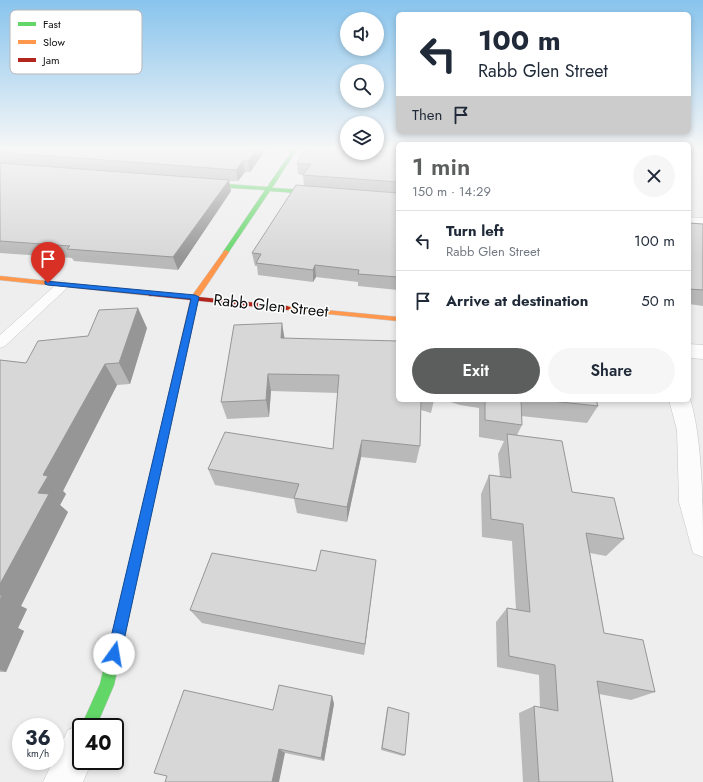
<!DOCTYPE html>
<meta charset="utf-8">
<style>
:root{--surface:#fff;--page:#f6f6f7;--text:#1f2937;--muted:#747a83;--line:#e0e1e3;--accent:#5c5d5d}
body{margin:0;font-family:Jost,sans-serif;background:var(--page);color:var(--text);height:100vh;display:flex;flex-direction:column;font-size:15px;white-space:nowrap}
*{box-sizing:border-box;margin:0}
p{font-size:13px;color:var(--muted)}
.icon{flex:none;width:22px;height:22px;fill:none;stroke:currentColor;stroke-width:2;stroke-linecap:round;stroke-linejoin:round}
.map{position:relative;flex:1;overflow:hidden}
.details{position:absolute;left:396px;top:142px;width:295px;height:260px;display:flex;flex-direction:column;background:var(--surface);border-radius:6px;box-shadow:0 2px 6px #0003}
.details>*{flex:none}
.banner{position:absolute;left:396px;top:12px;width:295px;height:122px;border-radius:6px;box-shadow:0 2px 6px #0003;background:#fff;color:var(--text);overflow:hidden}
.buttons{position:absolute;left:340px;top:12px;display:grid;gap:8px}
.buttons a{display:grid;place-items:center;width:44px;height:44px;border-radius:50%;background:var(--surface);box-shadow:0 2px 6px #0003;font-size:20px}
.speed{position:absolute;left:12px;top:718px;display:flex;gap:8px;font-size:20px;font-weight:700;text-align:center}
.speed>*{display:grid;place-content:center;width:52px;height:52px;border-radius:50%;background:var(--surface);box-shadow:0 2px 6px #0003;line-height:1}
.speed small{font-size:10px;font-weight:400}
.speed .limit{border:2px solid #111;border-radius:6px;background:#fff;color:#111}
.pin{position:absolute;display:grid;place-items:center;width:34px;height:34px;color:#fff;margin:-41px -17px;border-radius:50% 50% 50% 0;rotate:-45deg;box-shadow:0 0 4px #0007}
.pin .icon{rotate:45deg}
.me{position:absolute;width:44px;margin:-22px;rotate:13deg;stroke-linejoin:round;filter:drop-shadow(0 0 3px #0008)}
.turn{display:flex;align-items:center;gap:14px;height:84px;padding:0 16px;font-size:18px}
.turn .icon{width:52px;height:52px;stroke-width:2.5}
.turn b{display:block;font-size:28px;line-height:34px}
.then{display:flex;align-items:center;height:38px;padding:0 16px;background:#0003;gap:8px;font-size:15px}
.round{display:grid;place-items:center;flex:none;width:42px;height:42px;border-radius:21px;background:var(--page)}
.headline{display:flex;align-items:center;justify-content:space-between;height:68px;padding:0 16px}
h1{font-size:24px;font-weight:600;line-height:30px;color:var(--accent)}
.cta{display:flex;gap:8px;margin-top:auto;padding:8px 16px}
.cta a{flex:1;height:46px;border-radius:24px;background:var(--accent);color:#fff;font-size:16px;font-weight:600;line-height:46px;text-align:center}
.cta a+a{background:var(--page);color:var(--text)}
ul{padding:0;list-style:none}
li{display:flex;align-items:center;gap:12px;height:60px;padding:0 16px;border-top:1px solid var(--line)}
li div{flex:1}
li b{display:block;font-size:15px}
li em{font-style:normal}
.map>svg:first-child{display:block}
.lines{fill:none;stroke-linecap:round;stroke-linejoin:round}
.lane-casing{stroke:#c6c6c6;stroke-width:1}
.street-casing{stroke:#c6c6c6;stroke-width:1}
.fast-casing{stroke:#c6c6c6;stroke-width:1}
.slow-casing{stroke:#c6c6c6;stroke-width:1}
.jam-casing{stroke:#c6c6c6;stroke-width:1}
.lane{fill:#fcfcfc;fill-rule:evenodd}
.street{fill:#fcfcfc;fill-rule:evenodd}
.fast{fill:#63d668;fill-rule:evenodd}
.slow{fill:#ff974d;fill-rule:evenodd}
.jam{fill:#b3261e;fill-rule:evenodd}
.wall{fill:#b9b9b9}
.shaded-wall{fill:#969696}
.building{fill:#d7d7d7;stroke:#969696}
.route{fill:#1a73e8;stroke:#114b97}
.labels{text-anchor:middle;stroke-width:3;stroke-linejoin:round;paint-order:stroke}
.street-label{font-size:16px;fill:#0e0f0f;stroke:#fff}
.key{fill:#fff;stroke:#b7b7b7;stroke-width:1}
.key-label{font-size:11px;fill:#0e0f0f}
</style>
<div class="map">
<svg width="703" height="782" viewBox="0 0 703 782">
<rect width="100%" height="100%" fill="#eee"/>
<g class="lines">
<!-- lane casing -->
<g class="lane-casing">
<path id="lane" d="M63 281 69 285 67 288 5 346 0 348V335L59 282Z"/>
</g>
<!-- street casing -->
<g class="street-casing">
<path id="street" d="M689 148H703V152L689 151Z
M689 217 703 218V226L689 225Z
M689 344 703 345V359L689 358Z
M689 396C703 435 703 512 703 557L693 553 679 502 677 430 669 400H689Z
M81 724 88 727H81V761H92L83 782H43L53 761H55V756L68 730Z"/>
</g>
<!-- fast casing -->
<g class="fast-casing">
<path id="fast" d="M294 148H298L272 188 322 191 325 193 322 195 270 191 228 253H224L223 252 265 190 201 186 198 184 201 182 267 187Z
M151 487 155 489 156 492 114 685 96 727H81V728L80 727 83 722 100 684 146 492 147 489Z"/>
</g>
<!-- slow casing -->
<g class="slow-casing">
<path id="slow" d="M226 250 229 252 199 297 156 492 155 495 151 497 147 495 146 492 191 297 224 251Z
M0 276 152 292 156 294 152 296 0 280Z
M284 306 398 317V321L287 310 283 308Z"/>
</g>
<!-- jam casing -->
<g class="jam-casing">
<path id="jam" d="M149 292 287 306 291 308 287 310 152 296H149Z"/>
</g>
<!-- lane -->
<use href="#lane" class="lane"/>
<!-- street -->
<use href="#street" class="street"/>
<!-- fast -->
<use href="#fast" class="fast"/>
<!-- slow -->
<use href="#slow" class="slow"/>
<!-- jam -->
<use href="#jam" class="jam"/>
</g>
<!-- wall -->
<path class="wall" d="M0 148H267L250 172H245L238 181H229L231 191 178 270 74 261 72 258 0 253Z
M398 148V290L358 286V282L316 277 313 282 258 275 257 266H255L252 253 304 186 303 175H304L298 174 297 164Z
M689 223 703 224V306L689 304Z
M147 328 130 384 117 385 63 491 66 494 60 505 68 512 21 606 27 609 18 628 24 631 6 672H0V360L26 363 88 336Z
M284 338 398 400H434L431 413 421 410 420 446 416 463 361 457 347 522 297 513 294 499 215 485 208 469 333 449 338 393 271 391 269 417 227 419 221 402Z
M444 400H596L598 406 587 423 521 416 522 425 517 435 572 492 624 539 606 556 590 553 604 633 655 692 631 700 599 694 613 782H523L519 713 534 706 540 708 539 675 497 667 496 622 507 608 516 610 512 541 482 537 481 494 489 475 500 477 498 454 504 441 479 437V408L460 405Z
M376 560 364 655 202 623 190 610 316 571Z
M332 696 334 704 324 761 285 753 167 776 273 710Z
M388 707 405 755 403 756 381 750 387 709Z"/>
<!-- shaded-wall -->
<path class="shaded-wall" d="M258 148H267L250 172 248 161Z
M243 161 245 172 238 181 236 170Z
M229 180 231 191 178 270 173 257Z
M315 265 316 277 313 282V270Z
M138 308 147 328 130 384 119 363Z
M282 323 285 341 281 338Z
M105 364 117 385 63 491 66 494 60 505 68 512 21 606 27 609 18 628 24 631 6 672 0 670V584L38 493 43 475Z
M268 374 271 391 269 417 266 400Z
M362 440 361 457 347 522V507Z
M376 560 374 576 364 655 365 644Z
M332 696 334 704 324 761 321 758Z
M279 749 285 753 279 782H272Z"/>
<!-- building -->
<path class="building" d="M0 148H258L248 161H243L236 170 0 152Z
M306 148H347V153H377V148H398V182L303 175 311 164H297Z
M0 163 229 180 173 257 67 249 70 246 0 241Z
M296 185 398 193V277L358 274 359 270 315 265 313 270 256 263 261 254 252 253Z
M689 223 703 224V290L689 289Z
M138 308 119 363 105 364 43 475 48 476 38 493 49 494 0 584V360L26 363 38 341 88 336 99 310Z
M282 323 281 338 398 341V400H421L420 446 362 440 347 507 294 498 299 484 208 469 225 432 333 449 339 375 268 374 266 400 221 402 234 325Z
M485 400H521L522 425 485 420Z
M542 400H596L598 406Z
M507 434 562 441 572 492 614 498 624 539 586 533 604 633 643 640 655 692 597 681 613 782H539L534 706 558 711 555 665 509 656 507 608 530 612 523 524 491 519 489 475 511 478Z
M321 550 376 560 365 644 190 610 212 553 316 571Z
M0 595H2L0 600Z
M279 685 332 696 321 758 279 749 272 782H165L167 776 154 773 184 690 273 710Z
M388 707 409 713 405 755 382 748Z"/>
<!-- sky -->
<linearGradient id="sky" x2="0" y2="1"><stop stop-color="#88c4ed"/><stop offset="0.58" stop-color="#f7f7f7"/><stop offset="1" stop-color="#f7f7f7" stop-opacity="0"/></linearGradient>
<rect width="703" height="257" fill="url(#sky)"/>
<!-- route -->
<path class="route" d="M45 281 195 295 199 297 121 654 119 659 114 661 109 659 107 654 191 299 48 285 45 284Z"/>
<g class="labels">
<!-- street labels -->
<g class="street-label">
<text transform="translate(271 305) rotate(6)" y="6">Rabb Glen Street</text>
</g>
</g>
<!-- legend -->
<rect x="10" y="10" width="132" height="64" rx="6" class="key"/>
<rect x="18" y="22" width="18" height="4" fill="#63d668"/>
<rect x="18" y="40" width="18" height="4" fill="#ff974d"/>
<rect x="18" y="58" width="18" height="4" fill="#b3261e"/>
<g class="key-label">
<text x="43" y="28">Fast</text>
<text x="43" y="46">Slow</text>
<text x="43" y="64">Jam</text>
</g>
</svg>
<div class="buttons">
<a><svg class="icon" aria-label="sound" viewBox="0 0 24 24"><path d="M4 9h4l5-4v14l-5-4H4zM17 9q2 3 0 6"/></svg></a>
<a><svg class="icon" aria-label="search" viewBox="0 0 24 24"><circle cx="10" cy="10" r="6"/><path d="M15 15l6 6"/></svg></a>
<a><svg class="icon" aria-label="layers" viewBox="0 0 24 24"><path d="M12 4l9 5-9 5-9-5zM3 14l9 5 9-5"/></svg></a>
</div>
<div class="speed"><div>36<small>km/h</small></div><div class="limit">40</div></div>
<div class="pin" style="left:48px;top:283px;background:#d93025"><svg class="icon" aria-label="arrive" viewBox="0 0 24 24"><path d="M6 21V4h12l-3 4 3 4H6"/></svg></div>
<svg class="me" style="left:114px;top:654px" viewBox="-20 -20 40 40"><circle r="19" fill="#fff"/><path d="M0-13L10 11 0 6-10 11z" fill="#1a73e8"/></svg>
<div class="banner">
<div class="turn"><svg class="icon" aria-label="left" viewBox="0 0 24 24"><path d="M17 20v-9H6M10 6l-5 5 5 5"/></svg><div><b>100 m</b>Rabb Glen Street</div></div>
<div class="then">Then<svg class="icon" aria-label="arrive" viewBox="0 0 24 24"><path d="M6 21V4h12l-3 4 3 4H6"/></svg></div>
</div>
<section class="details">
<div class="headline"><div><h1>1 min</h1><p>150 m · 14:29</p></div><a class="round"><svg class="icon" aria-label="close" viewBox="0 0 24 24"><path d="M6 6l12 12M18 6L6 18"/></svg></a></div>
<ul>
<li><svg class="icon" aria-label="left" viewBox="0 0 24 24"><path d="M17 20v-9H6M10 6l-5 5 5 5"/></svg><div><b>Turn left</b><p>Rabb Glen Street</p></div><em>100 m</em></li>
<li><svg class="icon" aria-label="arrive" viewBox="0 0 24 24"><path d="M6 21V4h12l-3 4 3 4H6"/></svg><div><b>Arrive at destination</b></div><em>50 m</em></li>
</ul>
<div class="cta"><a>Exit</a><a>Share</a></div>
</section>
</div>
